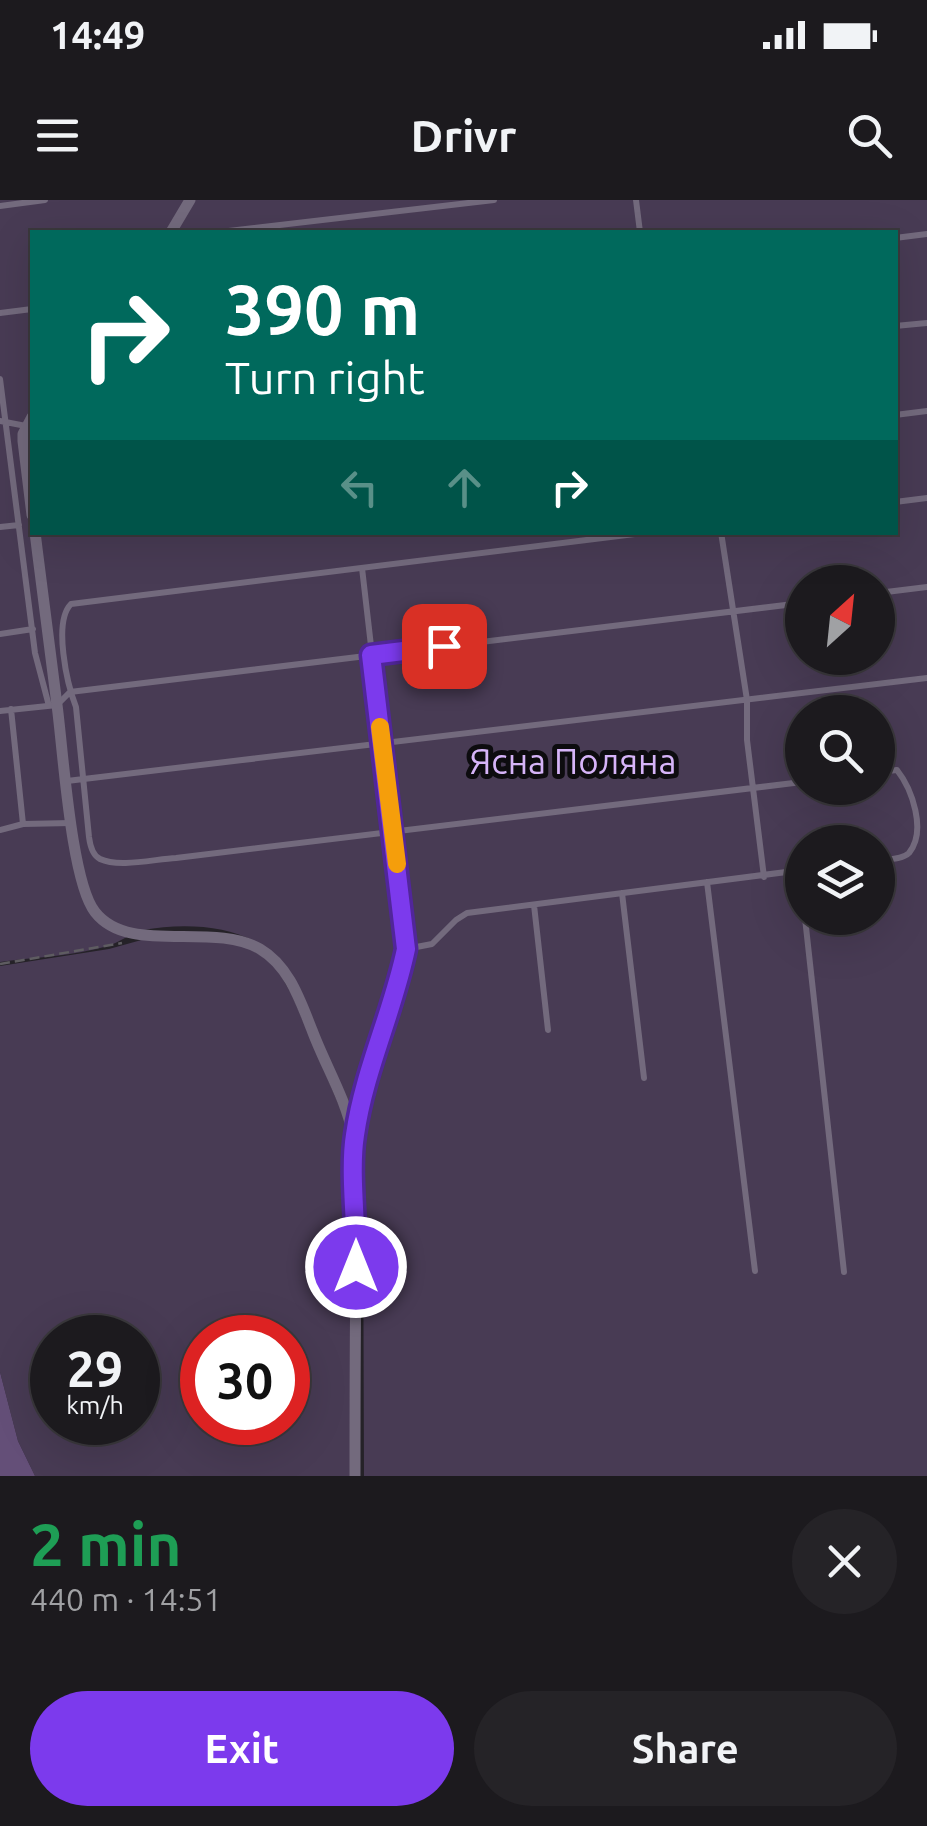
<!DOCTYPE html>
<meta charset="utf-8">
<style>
:root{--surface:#1c1a1e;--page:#252327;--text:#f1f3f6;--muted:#a0a1a4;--line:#3a383c;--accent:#7c3aed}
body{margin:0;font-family:Ubuntu,sans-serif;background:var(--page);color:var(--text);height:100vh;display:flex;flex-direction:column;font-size:38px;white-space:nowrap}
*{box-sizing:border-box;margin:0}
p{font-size:32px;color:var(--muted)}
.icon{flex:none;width:55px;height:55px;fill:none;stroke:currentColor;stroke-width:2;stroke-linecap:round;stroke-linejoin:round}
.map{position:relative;height:1276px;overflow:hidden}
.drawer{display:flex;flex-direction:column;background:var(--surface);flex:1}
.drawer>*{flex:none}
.guide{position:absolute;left:30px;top:30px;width:868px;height:305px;border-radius:0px;box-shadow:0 10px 40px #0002,0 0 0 2px var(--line);background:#00695c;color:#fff;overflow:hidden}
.needle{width:65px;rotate:27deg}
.controls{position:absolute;left:785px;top:365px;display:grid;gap:20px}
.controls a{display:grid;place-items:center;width:110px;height:110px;border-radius:50%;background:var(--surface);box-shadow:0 10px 40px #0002,0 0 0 2px var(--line);font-size:50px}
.speed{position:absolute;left:30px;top:1115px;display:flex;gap:20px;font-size:50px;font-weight:700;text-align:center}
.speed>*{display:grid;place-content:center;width:130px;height:130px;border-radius:50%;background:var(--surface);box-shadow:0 10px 40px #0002,0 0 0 2px var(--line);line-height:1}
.speed small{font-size:25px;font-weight:400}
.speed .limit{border:15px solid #d22;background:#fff;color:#111}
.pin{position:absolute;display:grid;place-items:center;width:85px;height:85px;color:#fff;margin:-42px;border-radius:20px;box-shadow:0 5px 15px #0006}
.me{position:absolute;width:110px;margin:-55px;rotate:0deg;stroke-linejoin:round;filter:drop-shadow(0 0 8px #0008)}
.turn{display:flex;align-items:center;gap:35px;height:210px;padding:0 30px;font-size:45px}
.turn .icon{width:130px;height:130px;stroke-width:2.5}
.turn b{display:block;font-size:70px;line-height:85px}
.lanes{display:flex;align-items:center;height:95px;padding:0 30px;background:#0003;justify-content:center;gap:50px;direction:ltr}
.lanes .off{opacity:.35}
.round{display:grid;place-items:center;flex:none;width:105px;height:105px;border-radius:52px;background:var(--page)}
.summary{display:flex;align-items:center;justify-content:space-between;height:170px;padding:0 30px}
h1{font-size:60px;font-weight:700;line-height:75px;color:#1e9e55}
.primary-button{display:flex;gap:20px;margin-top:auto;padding:20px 30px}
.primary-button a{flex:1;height:115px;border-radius:60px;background:var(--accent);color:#fff;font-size:40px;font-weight:700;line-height:115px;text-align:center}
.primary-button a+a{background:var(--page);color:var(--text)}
.status{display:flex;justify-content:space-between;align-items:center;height:70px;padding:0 50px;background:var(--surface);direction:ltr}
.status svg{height:28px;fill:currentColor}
header{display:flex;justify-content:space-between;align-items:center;height:130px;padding:0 30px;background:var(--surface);font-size:45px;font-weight:700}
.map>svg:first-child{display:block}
.green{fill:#483b54;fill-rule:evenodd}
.water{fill:#644f78}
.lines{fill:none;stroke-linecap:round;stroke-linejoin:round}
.path{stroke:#5e5c61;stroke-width:2.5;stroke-dasharray:10 5;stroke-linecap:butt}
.lane{stroke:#736a7d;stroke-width:6}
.street{stroke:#736a7d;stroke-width:11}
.route-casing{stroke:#51269a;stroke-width:25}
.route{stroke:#7c3aed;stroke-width:18}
.slow{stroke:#f59e0b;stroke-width:18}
.labels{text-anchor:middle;stroke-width:10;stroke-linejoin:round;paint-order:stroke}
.park-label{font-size:35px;fill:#d6b4f8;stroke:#0d0c0f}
</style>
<div class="status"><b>14:49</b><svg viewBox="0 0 49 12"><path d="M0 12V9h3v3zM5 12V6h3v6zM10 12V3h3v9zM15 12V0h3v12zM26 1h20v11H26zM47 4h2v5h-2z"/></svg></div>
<header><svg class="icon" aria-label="menu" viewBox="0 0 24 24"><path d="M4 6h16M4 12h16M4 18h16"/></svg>Drivr<svg class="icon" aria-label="search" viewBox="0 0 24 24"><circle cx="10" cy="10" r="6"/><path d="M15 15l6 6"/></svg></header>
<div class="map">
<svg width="927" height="1276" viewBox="0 0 927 1276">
<rect width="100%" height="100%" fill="#252228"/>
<!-- green -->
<path class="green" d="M0 0H927V1276H364L363 974 359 940 372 880 412 767 397 768 368 861 359 909 354 915 290 774C261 726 195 721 143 730 131 733 120 742 108 746 74 756 35 757 0 762ZM32 32H895V332H32ZM802 382H878V458H802ZM802 512H878V588H802ZM802 642H878V718H802Z
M145 739H199L244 745 274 764 292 795 343 915 350 938 354 975 351 1276H35L18 1241 0 1172V766L109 749ZM52 1138H138V1222H52ZM202 1138H288V1222H202Z"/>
<!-- water -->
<path class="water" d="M0 1172 18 1241 35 1276H0Z"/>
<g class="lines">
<!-- path -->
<path class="path" d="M0 764 122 743"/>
<!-- lane -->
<path class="lane" d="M636 0 640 32
M0 6 45 0
M220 32 494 0
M895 38 927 34
M0 113 32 109
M895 126 927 123
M0 179 35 453 49 506
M895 215 927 211
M0 221 26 226
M895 302 927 298
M0 327 19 325
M651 332 71 404C53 422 67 484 76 507L89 637C90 645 92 655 100 659 119 668 155 659 176 658L802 582
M721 332 747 500V540L764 677
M362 368 406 749 432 744 456 720 467 713 802 670
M878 393 927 387
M0 434 33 429
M11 509 23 624
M0 511 57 505 70 492 802 403
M878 572 897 570C912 589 927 631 909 653 902 660 887 659 878 660
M67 581 927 478
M0 630 23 624 71 623
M800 671 802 694
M707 682 755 1071
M622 693 644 878
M534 705 548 830
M805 718 844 1072
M356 931 406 749"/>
<!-- street -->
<path class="street" d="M171 32 190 0
M32 217 23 234V241L32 315
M35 332C42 390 50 448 57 505 63 549 71 682 95 712 129 756 212 721 260 749 289 766 300 800 312 830 325 865 346 899 353 935 361 973 357 1032 356 1072 355 1140 355 1208 355 1276"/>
</g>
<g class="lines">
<!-- route casing -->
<g class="route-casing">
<path id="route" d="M356 1067C357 1027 349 972 355 935 364 871 393 812 406 749L371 455 444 446"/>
</g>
<!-- route -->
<use href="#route" class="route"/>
<!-- slow -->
<path class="slow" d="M380 527 397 664"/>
</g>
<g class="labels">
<!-- park labels -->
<g class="park-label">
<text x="573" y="574">Ясна Поляна</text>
</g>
</g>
</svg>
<div class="controls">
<a><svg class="needle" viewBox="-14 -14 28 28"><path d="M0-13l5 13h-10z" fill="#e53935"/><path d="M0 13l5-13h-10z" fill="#a0a1a4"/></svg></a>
<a><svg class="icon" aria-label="search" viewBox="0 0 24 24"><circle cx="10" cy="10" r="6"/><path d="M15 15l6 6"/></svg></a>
<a><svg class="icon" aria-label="layers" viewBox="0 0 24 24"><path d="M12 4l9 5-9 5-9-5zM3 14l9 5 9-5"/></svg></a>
</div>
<div class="speed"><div>29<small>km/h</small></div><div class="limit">30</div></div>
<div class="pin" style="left:444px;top:446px;background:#d93025"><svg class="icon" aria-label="arrive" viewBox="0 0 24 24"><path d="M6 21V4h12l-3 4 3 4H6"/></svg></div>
<svg class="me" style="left:356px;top:1067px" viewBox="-20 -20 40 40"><circle r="17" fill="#7c3aed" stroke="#fff" stroke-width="3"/><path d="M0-11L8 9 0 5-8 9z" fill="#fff"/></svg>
<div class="guide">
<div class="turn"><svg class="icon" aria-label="right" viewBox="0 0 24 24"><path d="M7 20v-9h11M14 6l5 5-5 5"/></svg><div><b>390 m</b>Turn right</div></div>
<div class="lanes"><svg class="icon off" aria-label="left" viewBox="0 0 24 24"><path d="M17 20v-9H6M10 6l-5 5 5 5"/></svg><svg class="icon off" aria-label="ahead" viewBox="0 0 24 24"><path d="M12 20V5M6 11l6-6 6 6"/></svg><svg class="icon" aria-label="right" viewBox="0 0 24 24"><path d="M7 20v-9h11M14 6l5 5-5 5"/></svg></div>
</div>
</div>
<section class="drawer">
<div class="summary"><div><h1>2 min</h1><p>440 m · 14:51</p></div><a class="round"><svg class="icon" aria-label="close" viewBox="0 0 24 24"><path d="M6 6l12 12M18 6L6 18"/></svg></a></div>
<div class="primary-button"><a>Exit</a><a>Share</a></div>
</section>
